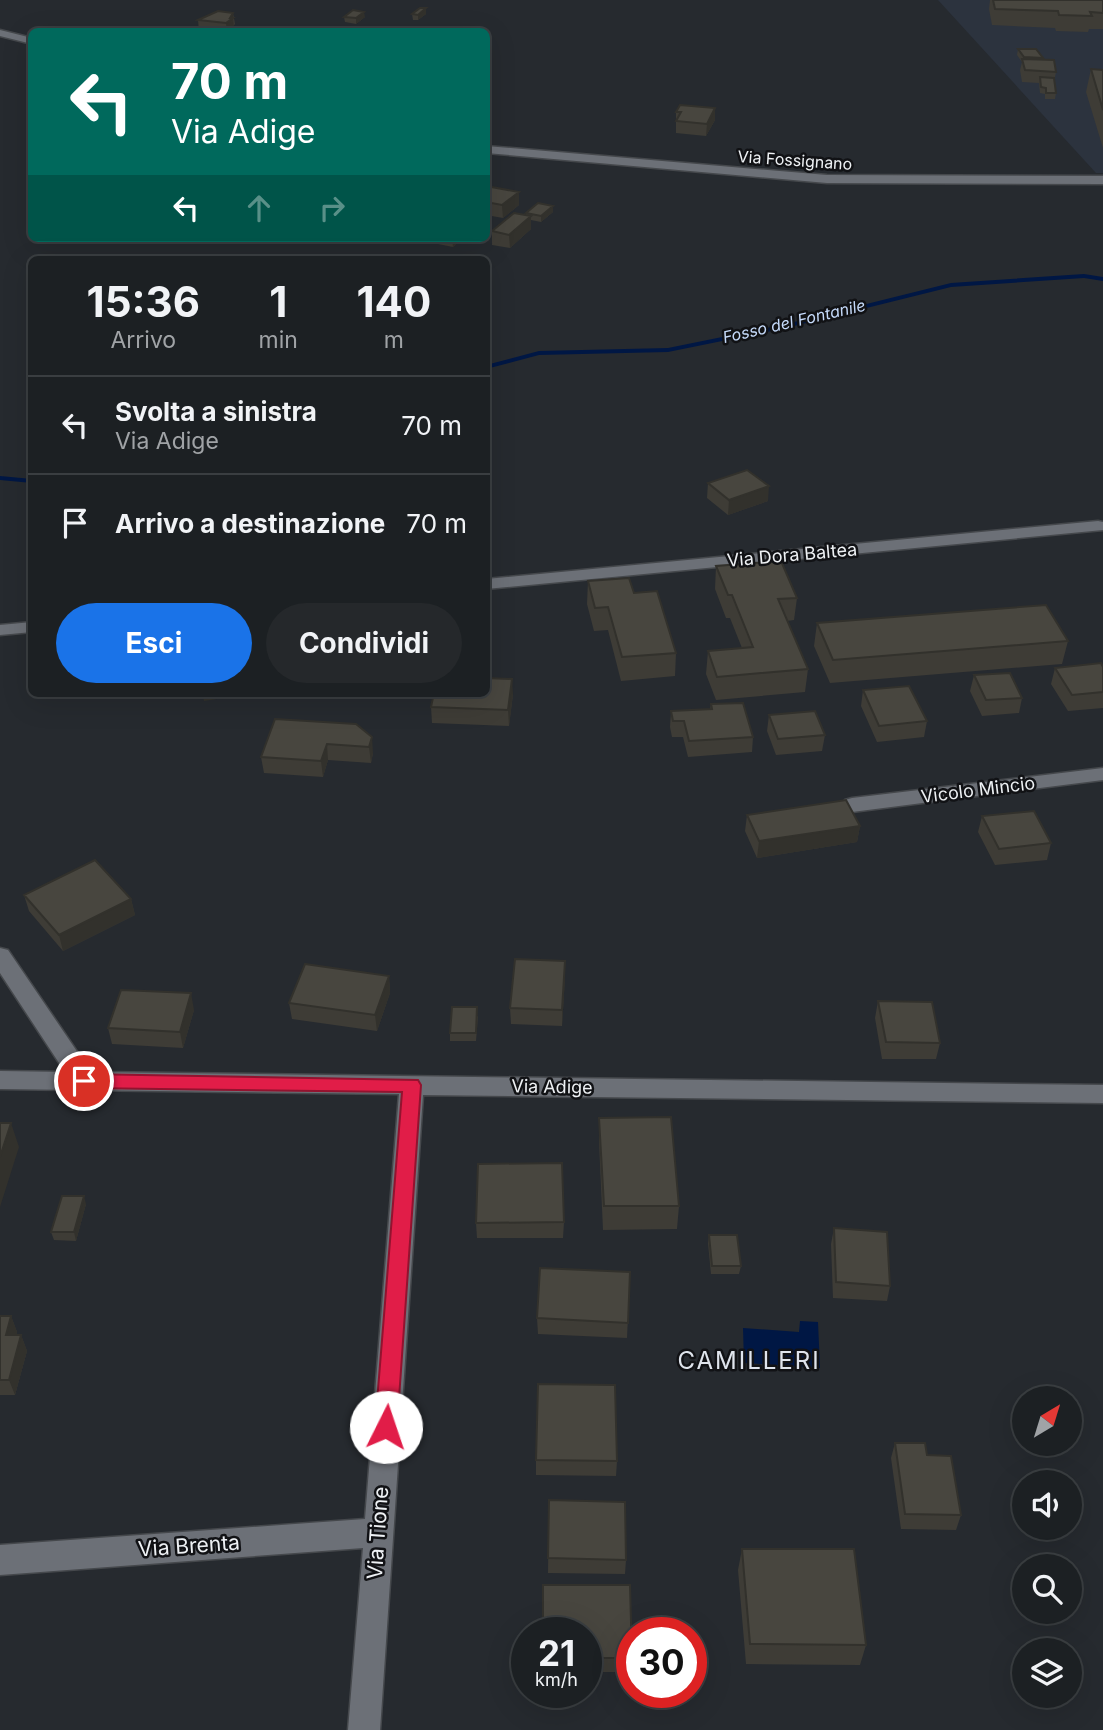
<!DOCTYPE html>
<html lang="it">
<style>
:root{--surface:#1c2023;--page:#25282b;--text:#f1f3f6;--muted:#a0a3a6;--line:#3a3e41;--accent:#1a73e8}
body{margin:0;font-family:Inter,sans-serif;background:var(--page);color:var(--text);height:100vh;display:flex;flex-direction:column;font-size:26px;white-space:nowrap}
*{box-sizing:border-box;margin:0}
p{font-size:23px;color:var(--muted)}
.icon{flex:none;width:38px;height:38px;fill:none;stroke:currentColor;stroke-width:2;stroke-linecap:round;stroke-linejoin:round}
.map{position:relative;flex:1;overflow:hidden}
.side{position:absolute;left:28px;top:256px;width:462px;height:441px;display:flex;flex-direction:column;background:var(--surface);border-radius:10px;box-shadow:0 7px 28px #0002,0 0 0 2px var(--line)}
.side>*{flex:none}
.top-card{position:absolute;left:28px;top:28px;width:462px;height:214px;border-radius:10px;box-shadow:0 7px 28px #0002,0 0 0 2px var(--line);background:#00695c;color:#fff;overflow:hidden}
.needle{width:46px;rotate:38deg}
.controls{position:absolute;left:1012px;top:1386px;display:grid;gap:14px}
.controls a{display:grid;place-items:center;width:70px;height:70px;border-radius:50%;background:var(--surface);box-shadow:0 7px 28px #0002,0 0 0 2px var(--line);font-size:35px}
.speed{position:absolute;left:511px;top:1617px;display:flex;gap:14px;font-size:35px;font-weight:700;text-align:center}
.speed>*{display:grid;place-content:center;width:91px;height:91px;border-radius:50%;background:var(--surface);box-shadow:0 7px 28px #0002,0 0 0 2px var(--line);line-height:1}
.speed small{font-size:18px;font-weight:400}
.speed .limit{border:10px solid #d22;background:#fff;color:#111}
.pin{position:absolute;display:grid;place-items:center;width:60px;height:60px;color:#fff;margin:-30px;border:4px solid #fff;border-radius:50%;box-shadow:0 2px 7px #0007}
.me{position:absolute;width:77px;margin:-38px;rotate:4deg;stroke-linejoin:round;filter:drop-shadow(0 0 5px #0008)}
.turn{display:flex;align-items:center;gap:24px;height:147px;padding:0 28px;font-size:32px}
.turn .icon{width:91px;height:91px;stroke-width:2.5}
.turn b{display:block;font-size:49px;line-height:60px}
.lanes{display:flex;align-items:center;height:66px;padding:0 28px;background:#0003;justify-content:center;gap:35px;direction:ltr}
.lanes .off{opacity:.35}
.eta{display:flex;justify-content:space-evenly;align-items:center;height:119px;text-align:center}
.eta b{font-size:42px;font-weight:700;line-height:49px}
.action{display:flex;gap:14px;margin-top:auto;padding:14px 28px}
.action a{flex:1;height:80px;border-radius:42px;background:var(--accent);color:#fff;font-size:28px;font-weight:700;line-height:80px;text-align:center}
.action a+a{background:var(--page);color:var(--text)}
ul{padding:0;list-style:none}
li{display:flex;align-items:center;gap:21px;height:98px;padding:0 28px;border-top:2px solid var(--line)}
li div{flex:1}
li b{display:block;font-size:26px}
li em{font-style:normal}
.map>svg:first-child{display:block}
.built{fill:#2c333e}
.water{fill:#001744}
.lines{fill:none;stroke-linecap:round;stroke-linejoin:round}
.stream{fill:#001744;fill-rule:evenodd}
.street-casing{stroke:#45484c;stroke-width:3}
.secondary-casing{stroke:#45484c;stroke-width:3}
.street{fill:#6c7077;fill-rule:evenodd}
.secondary{fill:#6c7077;fill-rule:evenodd}
.wall{fill:#3e3c36}
.shaded-wall{fill:#32312c}
.building{fill:#48463f;stroke:#32312c;stroke-width:2}
.route{fill:#e11d48;stroke:#92132f;stroke-width:2}
.labels{text-anchor:middle;stroke-width:5;stroke-linejoin:round;paint-order:stroke}
.far-street-label{font-size:16px;fill:#eef1f4;stroke:#111215}
.far-water-label{font-size:16px;font-style:italic;fill:#c5dafa;stroke:#111215}
.street-label{font-size:18px;fill:#eef1f4;stroke:#111215}
.near-street-label{font-size:21px;fill:#eef1f4;stroke:#111215}
.near-quarter-label{font-size:24px;letter-spacing:2px;fill:#dfe4ec;stroke:#111215}
</style>
<div class="map">
<svg width="1103" height="1730" viewBox="0 0 1103 1730">
<rect width="100%" height="100%" fill="#262a2f"/>
<!-- built -->
<path class="built" d="M938 0H1103V173H1096Z"/>
<!-- water -->
<path class="water" d="M800 1321 818 1322 820 1368 744 1363 743 1328 799 1332Z"/>
<g class="lines">
<!-- stream -->
<path class="stream" d="M1084 274 1103 277V281L1084 278 951 287 786 328 668 352 539 355 486 369V365L539 351 668 348 786 324 951 283Z
M0 476 32 479V483L0 480Z"/>
<!-- street casing -->
<g class="street-casing">
<path id="street" d="M1098 521 1103 522V530L486 589V579Z
M32 622V632L0 635V625Z
M1103 768V780L852 812 845 810 842 805 845 800 852 798Z
M0 948 8 950 91 1072 1103 1085V1103L423 1095 380 1730H348L363 1548 0 1575V1545L365 1519 399 1094 0 1089V1071L65 1072 0 973Z"/>
</g>
<!-- secondary casing -->
<g class="secondary-casing">
<path id="secondary" d="M0 30 32 38V44L0 36Z
M486 146 827 175 1103 176V184L827 183 486 153Z"/>
</g>
<!-- street -->
<use href="#street" class="street"/>
<!-- secondary -->
<use href="#secondary" class="secondary"/>
</g>
<!-- wall -->
<path class="wall" d="M990 0H1103V29H1089L1088 32 1056 31 1055 28 992 25 989 9Z
M426 8V14L418 20H413L412 14Z
M233 13 235 24 233 26 234 30 231 32 199 31 198 20Z
M344 17H365L356 24 345 22Z
M1018 49 1043 58V60L1056 72 1054 82 1056 93 1055 99H1045V94L1040 93 1039 83 1022 82 1020 70 1022 62 1017 55Z
M1091 69 1103 70V148L1086 92Z
M676 112 715 120 706 136 676 133Z
M486 186 519 205 503 218 486 215Z
M553 212 541 222 531 220V229L510 248 492 245V231L526 215V213Z
M408 238H463L453 247Z
M708 483 768 501 728 515 707 498Z
M716 566 797 598 794 620 787 621 808 669 805 692 716 700 706 674 708 651 742 648 730 618H726L715 589Z
M588 581 634 593 676 653 675 676 621 681 608 630 594 631 587 604Z
M817 623 1068 641 1062 664 830 683 814 646Z
M1103 667V708L1068 711 1051 684 1055 668Z
M974 675 1022 698 1019 713 982 716 970 691Z
M863 690 927 721 924 737 877 742 861 706Z
M513 694 509 726 432 723 431 707Z
M711 704 753 737 752 752 688 757 683 737H672L670 727 671 711 710 709Z
M769 715 825 735 822 751 776 755 767 731Z
M356 724 373 753 371 763 328 760 323 777 264 773 261 757Z
M747 815 860 826 857 842 757 858 745 831Z
M982 816 1051 843 1047 860 995 865 978 832Z
M24 895 131 899 135 915 63 951 29 911Z
M389 976 390 993 377 1031 292 1019 289 1003Z
M565 977 562 1026 511 1024 510 1008Z
M878 1001 940 1043 936 1059H882L875 1018Z
M194 1010 183 1048 112 1044 108 1028Z
M478 1016 476 1041H450V1033Z
M599 1118 679 1206 677 1229 603 1230 599 1142Z
M86 1204 76 1241 54 1240 51 1232Z
M564 1222 563 1238H477L476 1223Z
M834 1228 890 1286 887 1301 833 1298 831 1244Z
M709 1235 741 1266 739 1274H711L708 1243Z
M630 1272 627 1338 538 1334 537 1318Z
M0 1316H11L17 1332 16 1335H21L27 1351 15 1395H0Z
M895 1443 927 1455 961 1515 956 1530 901 1529 891 1458Z
M536 1460 617 1461 616 1476 536 1475Z
M549 1500 626 1560 625 1574 548 1573Z
M742 1549 866 1645 860 1665 746 1664 738 1570Z
M586 1633 632 1638 631 1672H586Z"/>
<!-- shaded-wall -->
<path class="shaded-wall" d="M426 8V14L418 20V15Z
M364 12 365 17 356 24V18Z
M233 13 234 30 231 32H227L226 23Z
M715 108V120L706 136 707 124Z
M519 192V205L503 218 502 205Z
M553 206V212L541 222V216Z
M531 216V229L510 248 509 235Z
M452 238H463L453 247Z
M769 486 768 501 728 515 729 500Z
M512 679 513 694 509 726 508 710Z
M202 693H253L204 701Z
M372 737 373 753 371 763 369 747Z
M327 744 328 760 323 777 321 761Z
M860 826 857 842 757 858 759 841Z
M131 899 135 915 63 951 59 935Z
M565 961V977L562 1026V1010Z
M389 976 390 993 377 1031 375 1015Z
M191 993 194 1010 183 1048 180 1032Z
M11 1123 19 1147 0 1207V1157Z
M84 1196 86 1204 76 1241 74 1232Z
M11 1316 17 1332 12 1351 6 1335Z
M21 1335 27 1351 15 1395 9 1380Z"/>
<!-- building -->
<path class="building" d="M993 0H1103V13L1090 12 1092 16 1059 15 1058 11 995 9Z
M420 8H426L418 15 412 14Z
M353 10 364 12 356 18 344 17Z
M218 11 233 13 230 18H233L226 23 198 20Z
M1018 49H1036L1043 58 1024 57Z
M1022 59 1054 60 1056 72 1025 70Z
M1091 69 1103 70V110Z
M1040 77 1054 78 1056 93H1046V88L1041 87Z
M680 105 715 108 707 124 676 121 681 112H676Z
M486 186 519 192 502 205 486 202Z
M538 203 553 206 541 216 526 213Z
M514 213 531 216 509 235 492 231Z
M747 470 769 486 729 500 708 483Z
M781 561 797 598 778 599 808 669 717 677 708 651 753 647 732 595H728L716 566Z
M629 578 634 593 657 591 676 653 622 657 608 607 595 608 588 581Z
M1046 605 1068 641 833 660 817 623Z
M1101 663 1103 667V692L1072 695 1055 668Z
M1010 673 1022 698 986 700 974 675Z
M486 678 512 679 508 710 431 707 434 693H486Z
M909 686 927 721 879 726 863 690Z
M743 703 753 737 689 741 684 721H673L671 711 712 709 711 704Z
M815 711 825 735 778 739 769 715Z
M275 719 356 724 372 737 369 747 327 744 321 761 261 757Z
M846 800 860 826 759 841 747 815Z
M1034 811 1051 843 999 849 982 816Z
M95 860 131 899 59 935 24 895Z
M515 959 565 961 562 1010 510 1008Z
M305 964 389 976 375 1015 289 1003Z
M121 990 191 993 180 1032 108 1028Z
M878 1001 932 1002 940 1043 886 1042Z
M452 1007H477L476 1033H450Z
M671 1117 679 1206H604L599 1118Z
M0 1123H11L0 1157Z
M562 1163 564 1222 476 1223 478 1164Z
M62 1196H84L74 1232H51Z
M834 1228 887 1232 890 1286 836 1282Z
M709 1235H737L741 1266H712Z
M540 1268 630 1272 628 1323 537 1318Z
M0 1316H11L6 1335H21L9 1380H0Z
M538 1384 615 1385 617 1461 536 1460Z
M895 1443H925L927 1455 951 1456 961 1515 905 1514Z
M549 1500 625 1502 626 1560 548 1558Z
M742 1549H854L866 1645 750 1644Z
M543 1585H630L632 1658H586V1633H543Z"/>
<!-- route -->
<path class="route" d="M84 1074 418 1080 421 1085 397 1427 394 1434 386 1437 379 1434 375 1427 402 1092 84 1088 77 1086 75 1081 77 1076Z"/>
<g class="labels">
<!-- far-street labels -->
<g class="far-street-label">
<text transform="translate(795 160) rotate(4)" y="6">Via Fossignano</text>
</g>
<!-- far-water labels -->
<g class="far-water-label">
<text transform="translate(794 321) rotate(-13)" y="6">Fosso del Fontanile</text>
</g>
<!-- street labels -->
<g class="street-label">
<text transform="translate(792 555) rotate(-5)" y="6">Via Dora Baltea</text>
<text transform="translate(978 790) rotate(-7)" y="6">Vicolo Mincio</text>
<text transform="translate(552 1087) rotate(1)" y="6">Via Adige</text>
</g>
<!-- near-street labels -->
<g class="near-street-label">
<text transform="translate(378 1533) rotate(-86)" y="7">Via Tione</text>
<text transform="translate(189 1546) rotate(-4)" y="7">Via Brenta</text>
</g>
<!-- near-quarter labels -->
<g class="near-quarter-label">
<text x="749" y="1369">CAMILLERI</text>
</g>
</g>
</svg>
<div class="controls">
<a><svg class="needle" viewBox="-14 -14 28 28"><path d="M0-13l5 13h-10z" fill="#e53935"/><path d="M0 13l5-13h-10z" fill="#a0a3a6"/></svg></a>
<a><svg class="icon" aria-label="sound" viewBox="0 0 24 24"><path d="M4 9h4l5-4v14l-5-4H4zM17 9q2 3 0 6"/></svg></a>
<a><svg class="icon" aria-label="search" viewBox="0 0 24 24"><circle cx="10" cy="10" r="6"/><path d="M15 15l6 6"/></svg></a>
<a><svg class="icon" aria-label="layers" viewBox="0 0 24 24"><path d="M12 4l9 5-9 5-9-5zM3 14l9 5 9-5"/></svg></a>
</div>
<div class="speed"><div>21<small>km/h</small></div><div class="limit">30</div></div>
<div class="pin" style="left:84px;top:1081px;background:#d93025"><svg class="icon" aria-label="arrive" viewBox="0 0 24 24"><path d="M6 21V4h12l-3 4 3 4H6"/></svg></div>
<svg class="me" style="left:386px;top:1427px" viewBox="-20 -20 40 40"><circle r="19" fill="#fff"/><path d="M0-13L10 11 0 6-10 11z" fill="#e11d48"/></svg>
<div class="top-card">
<div class="turn"><svg class="icon" aria-label="left" viewBox="0 0 24 24"><path d="M17 20v-9H6M10 6l-5 5 5 5"/></svg><div><b>70 m</b>Via Adige</div></div>
<div class="lanes"><svg class="icon" aria-label="left" viewBox="0 0 24 24"><path d="M17 20v-9H6M10 6l-5 5 5 5"/></svg><svg class="icon off" aria-label="ahead" viewBox="0 0 24 24"><path d="M12 20V5M6 11l6-6 6 6"/></svg><svg class="icon off" aria-label="right" viewBox="0 0 24 24"><path d="M7 20v-9h11M14 6l5 5-5 5"/></svg></div>
</div>
<section class="side">
<div class="eta">
<div><b>15:36</b><p>Arrivo</p></div>
<div><b>1</b><p>min</p></div>
<div><b>140</b><p>m</p></div>
</div>
<ul>
<li><svg class="icon" aria-label="left" viewBox="0 0 24 24"><path d="M17 20v-9H6M10 6l-5 5 5 5"/></svg><div><b>Svolta a sinistra</b><p>Via Adige</p></div><em>70 m</em></li>
<li><svg class="icon" aria-label="arrive" viewBox="0 0 24 24"><path d="M6 21V4h12l-3 4 3 4H6"/></svg><div><b>Arrivo a destinazione</b></div><em>70 m</em></li>
</ul>
<div class="action"><a>Esci</a><a>Condividi</a></div>
</section>
</div>
